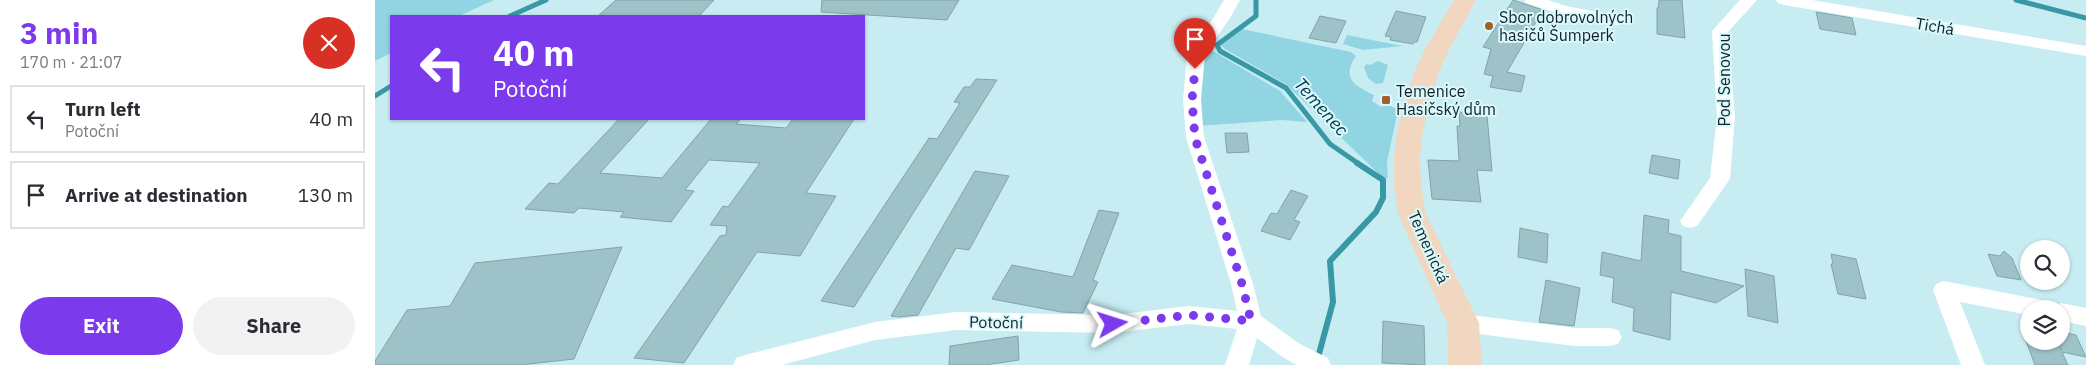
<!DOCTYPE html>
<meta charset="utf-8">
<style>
:root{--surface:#fff;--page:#f2f2f3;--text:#2b2b33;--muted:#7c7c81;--line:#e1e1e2;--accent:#7c3aed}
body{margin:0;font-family:"IBM Plex Sans",sans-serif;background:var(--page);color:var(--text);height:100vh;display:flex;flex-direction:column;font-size:19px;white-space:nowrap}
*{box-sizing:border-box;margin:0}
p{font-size:16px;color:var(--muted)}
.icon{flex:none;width:28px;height:28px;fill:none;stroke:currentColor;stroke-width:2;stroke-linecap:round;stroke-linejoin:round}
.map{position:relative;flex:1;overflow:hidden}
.sheet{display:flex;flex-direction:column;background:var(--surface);width:375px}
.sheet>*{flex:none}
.guide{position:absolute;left:15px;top:15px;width:475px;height:105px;border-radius:0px;box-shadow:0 1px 4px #0004;background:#7c3aed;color:#fff;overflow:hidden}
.fabs{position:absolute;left:1645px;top:240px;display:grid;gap:10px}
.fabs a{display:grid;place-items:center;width:50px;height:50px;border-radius:50%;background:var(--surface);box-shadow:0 1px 4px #0004;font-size:25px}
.pin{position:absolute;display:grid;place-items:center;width:42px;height:42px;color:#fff;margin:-51px -21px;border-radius:50% 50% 50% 0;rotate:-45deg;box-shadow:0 0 5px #0007}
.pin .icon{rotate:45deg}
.me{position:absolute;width:55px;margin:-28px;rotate:84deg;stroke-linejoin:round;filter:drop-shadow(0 0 4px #0008)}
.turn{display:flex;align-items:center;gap:18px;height:105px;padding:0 20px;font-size:22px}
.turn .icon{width:65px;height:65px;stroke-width:2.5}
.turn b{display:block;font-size:35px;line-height:42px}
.round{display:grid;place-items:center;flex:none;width:52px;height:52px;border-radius:26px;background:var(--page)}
.summary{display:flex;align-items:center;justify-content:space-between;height:85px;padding:0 20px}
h1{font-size:30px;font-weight:700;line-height:38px;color:var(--accent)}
.cta{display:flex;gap:10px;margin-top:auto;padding:10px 20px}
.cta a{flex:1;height:58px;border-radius:30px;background:var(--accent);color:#fff;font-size:20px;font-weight:700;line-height:58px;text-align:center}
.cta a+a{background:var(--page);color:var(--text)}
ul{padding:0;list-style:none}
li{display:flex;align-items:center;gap:15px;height:68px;margin:0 10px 8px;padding:0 10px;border:2px solid var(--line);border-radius:0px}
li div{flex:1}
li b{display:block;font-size:19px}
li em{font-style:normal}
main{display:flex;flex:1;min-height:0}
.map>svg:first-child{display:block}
.green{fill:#90d5e1}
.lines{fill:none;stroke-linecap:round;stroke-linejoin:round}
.stream-far1{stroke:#3998a6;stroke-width:5}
.stream{stroke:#3998a6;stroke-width:6}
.building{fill:#9dc2c8;stroke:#80a4a9}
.street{fill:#fff;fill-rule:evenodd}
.secondary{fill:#f2d7c0;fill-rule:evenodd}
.route{stroke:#7c3aed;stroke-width:9;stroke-dasharray:0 16.2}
.poi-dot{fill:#a1602b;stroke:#daf9fe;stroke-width:2}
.labels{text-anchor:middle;stroke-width:4;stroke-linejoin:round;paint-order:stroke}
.poi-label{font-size:16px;fill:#122123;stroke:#daf9fe;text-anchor:start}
.street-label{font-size:16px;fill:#122123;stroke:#daf9fe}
.water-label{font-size:18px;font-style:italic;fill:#003a42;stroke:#daf9fe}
</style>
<main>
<section class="sheet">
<div class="summary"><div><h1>3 min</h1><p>170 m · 21:07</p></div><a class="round" style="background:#d93025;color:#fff"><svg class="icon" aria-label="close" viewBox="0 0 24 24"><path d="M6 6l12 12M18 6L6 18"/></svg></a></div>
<ul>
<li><svg class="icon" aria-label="left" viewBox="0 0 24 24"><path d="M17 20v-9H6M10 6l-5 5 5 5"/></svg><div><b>Turn left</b><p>Potoční</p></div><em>40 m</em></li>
<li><svg class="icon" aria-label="arrive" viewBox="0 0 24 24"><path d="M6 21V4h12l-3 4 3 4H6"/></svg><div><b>Arrive at destination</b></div><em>130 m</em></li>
</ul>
<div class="cta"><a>Exit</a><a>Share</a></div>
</section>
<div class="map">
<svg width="1711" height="365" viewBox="0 0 1711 365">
<rect width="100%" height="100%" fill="#c7edf3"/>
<!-- green -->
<path class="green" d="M0 0H119L84 16H16V53L0 61Z
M867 29 976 52 981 56C966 78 980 86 999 95L997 101 1006 107 1012 104 1021 109 1022 115 1012 162 1013 178 1009 179 912 85 850 49 846 45Z
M972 35 1027 46 988 50 968 44Z
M827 51 840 52 905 91 932 122 907 120 822 126Z
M1003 61 1013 65 1008 83 1001 84 993 78 989 67 992 64 995 65Z"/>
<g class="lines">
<!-- stream-far1 -->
<path class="stream-far1" d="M881 0V16L842 45 845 51 911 88 955 144 984 164
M1641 0 1711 18
M135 16 171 0
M0 96 16 86"/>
<!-- stream -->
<path class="stream" d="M941 365 958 302 955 261 1001 212 1008 198V180L982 163"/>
</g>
<!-- building -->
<path class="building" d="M241 0H339L324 16H223Z
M447 0H584L572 20 446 12Z
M1138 0 1168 10 1132 72 1150 76 1146 92 1115 87 1118 76 1109 74 1116 49 1108 47Z
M1284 0H1307L1310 38 1282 34V8H1283Z
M1021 11 1051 17 1042 42H1039L1038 44 1015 40 1016 37 1010 36Z
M1441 12 1477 18 1481 35 1445 29Z
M945 16 971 21 961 43 934 38Z
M601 79 622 80 479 307 446 301 554 138 562 139 585 103 579 102 589 87H595Z
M1084 112 1112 115 1117 171 1102 170 1106 202 1057 199 1053 160 1084 161 1082 126H1085Z
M244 119H274L225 173 287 178 336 119H366L361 124 411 128 418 119H479L431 193 461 196 425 256 382 252 309 363 259 358 345 236 351 235 352 226 335 225 348 206 353 207 385 163 334 160 310 190 319 191 296 222 245 217 249 212 204 208 199 213 150 209 174 183 183 184Z
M850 133H872L874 152 852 153Z
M1277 155 1305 160 1303 179 1274 173Z
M600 171 634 176 594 250 581 248 543 315 524 317 516 316Z
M916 190 933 196 919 220 925 222 915 240 886 231 896 213 902 214Z
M724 210 744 213 718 280 723 282 708 313 686 312 617 299 637 265 698 277Z
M1269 215 1294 220 1293 233 1306 236V271L1369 286 1341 303 1296 292 1295 340 1258 331 1259 308 1237 302 1239 278 1225 275 1227 252 1266 261Z
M1145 228 1173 234 1172 263 1143 257Z
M247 247 199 359 145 365H0V361L32 310 75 306 100 263Z
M1629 251 1637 258 1646 280 1622 276 1613 254 1625 256Z
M1456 254 1481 259 1491 299 1463 294 1456 264H1458Z
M1370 269 1399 276 1403 323 1373 316Z
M1171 280 1205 288 1199 326 1164 322Z
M1008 321 1049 326 1050 365 1007 363Z
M1686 332 1701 335 1711 357 1687 352 1693 365H1660L1651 341H1682L1686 350Z
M643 336 644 360 610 365H574L575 346Z"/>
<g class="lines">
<!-- street -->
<path class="street" d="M849 0H865L855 18 830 54 826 100 829 137 878 284 886 316 925 344 953 358 956 365H922L909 358 882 338 874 365H850L862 329 814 324 738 333 581 330 500 340 407 365H358L361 358 370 355 500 322 581 312 738 315 814 306 862 311 856 284 811 137 808 100 812 54 839 17Z
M1149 0H1173L1191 6 1248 17 1250 20 1248 23 1242 25 1188 15 1151 3Z
M1365 0H1382L1353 32 1360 117 1355 179 1322 226 1315 228 1308 226 1305 221 1335 178 1342 117 1337 31Z
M1401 0H1437L1711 46V56L1409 5 1403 3Z
M1569 281 1667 300 1675 303 1677 307 1686 303 1711 308V326L1686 321V309H1654V315L1585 302 1610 365H1586L1558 290 1561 284Z
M1088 314 1200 328H1235L1243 330 1247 337 1243 344 1235 346H1200L1088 332 1080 329 1076 323 1080 317Z"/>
<!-- secondary -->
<path class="secondary" d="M1079 0H1101L1074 49 1063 75 1048 130 1045 158 1046 186 1051 214 1104 323 1107 365H1073L1072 323 1023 214 1019 186V158L1022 130 1038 75 1050 49Z"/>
</g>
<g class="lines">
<!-- route -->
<path class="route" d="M738 324 814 315 876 321 867 284 820 138 817 100 820 69"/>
</g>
<!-- markers -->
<g class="poi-dot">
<circle cx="1114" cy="26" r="5"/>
<rect x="1006" y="95" width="10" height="10" rx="2.5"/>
</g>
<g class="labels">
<!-- poi labels -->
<g class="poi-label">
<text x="1124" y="23">Sbor dobrovolných<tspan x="1124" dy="18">hasičů Šumperk</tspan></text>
<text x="1021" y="97">Temenice<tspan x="1021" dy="18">Hasičský dům</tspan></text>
</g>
<!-- street labels -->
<g class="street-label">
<text transform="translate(1560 26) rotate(10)" y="6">Tichá</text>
<text transform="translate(1349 80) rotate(-90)" y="6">Pod Senovou</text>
<text transform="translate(1054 247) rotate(66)" y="6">Temenická</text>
<text transform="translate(621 322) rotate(1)" y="6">Potoční</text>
</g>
<!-- water labels -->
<g class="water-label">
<text transform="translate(946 107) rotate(48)" y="6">Temenec</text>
</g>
</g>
</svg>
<div class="fabs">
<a><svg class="icon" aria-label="search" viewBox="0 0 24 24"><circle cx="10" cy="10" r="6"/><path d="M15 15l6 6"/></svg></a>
<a><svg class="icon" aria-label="layers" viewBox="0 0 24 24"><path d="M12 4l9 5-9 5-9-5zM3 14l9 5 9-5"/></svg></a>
</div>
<div class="pin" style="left:820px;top:69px;background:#d93025"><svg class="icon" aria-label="arrive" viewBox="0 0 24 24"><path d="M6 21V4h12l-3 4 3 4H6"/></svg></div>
<svg class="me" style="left:738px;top:324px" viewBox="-20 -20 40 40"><path d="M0-17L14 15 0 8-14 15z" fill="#7c3aed" stroke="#fff" stroke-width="4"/></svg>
<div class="guide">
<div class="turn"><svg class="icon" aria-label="left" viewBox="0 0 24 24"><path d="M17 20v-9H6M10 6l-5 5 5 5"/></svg><div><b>40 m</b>Potoční</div></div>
</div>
</div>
</main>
